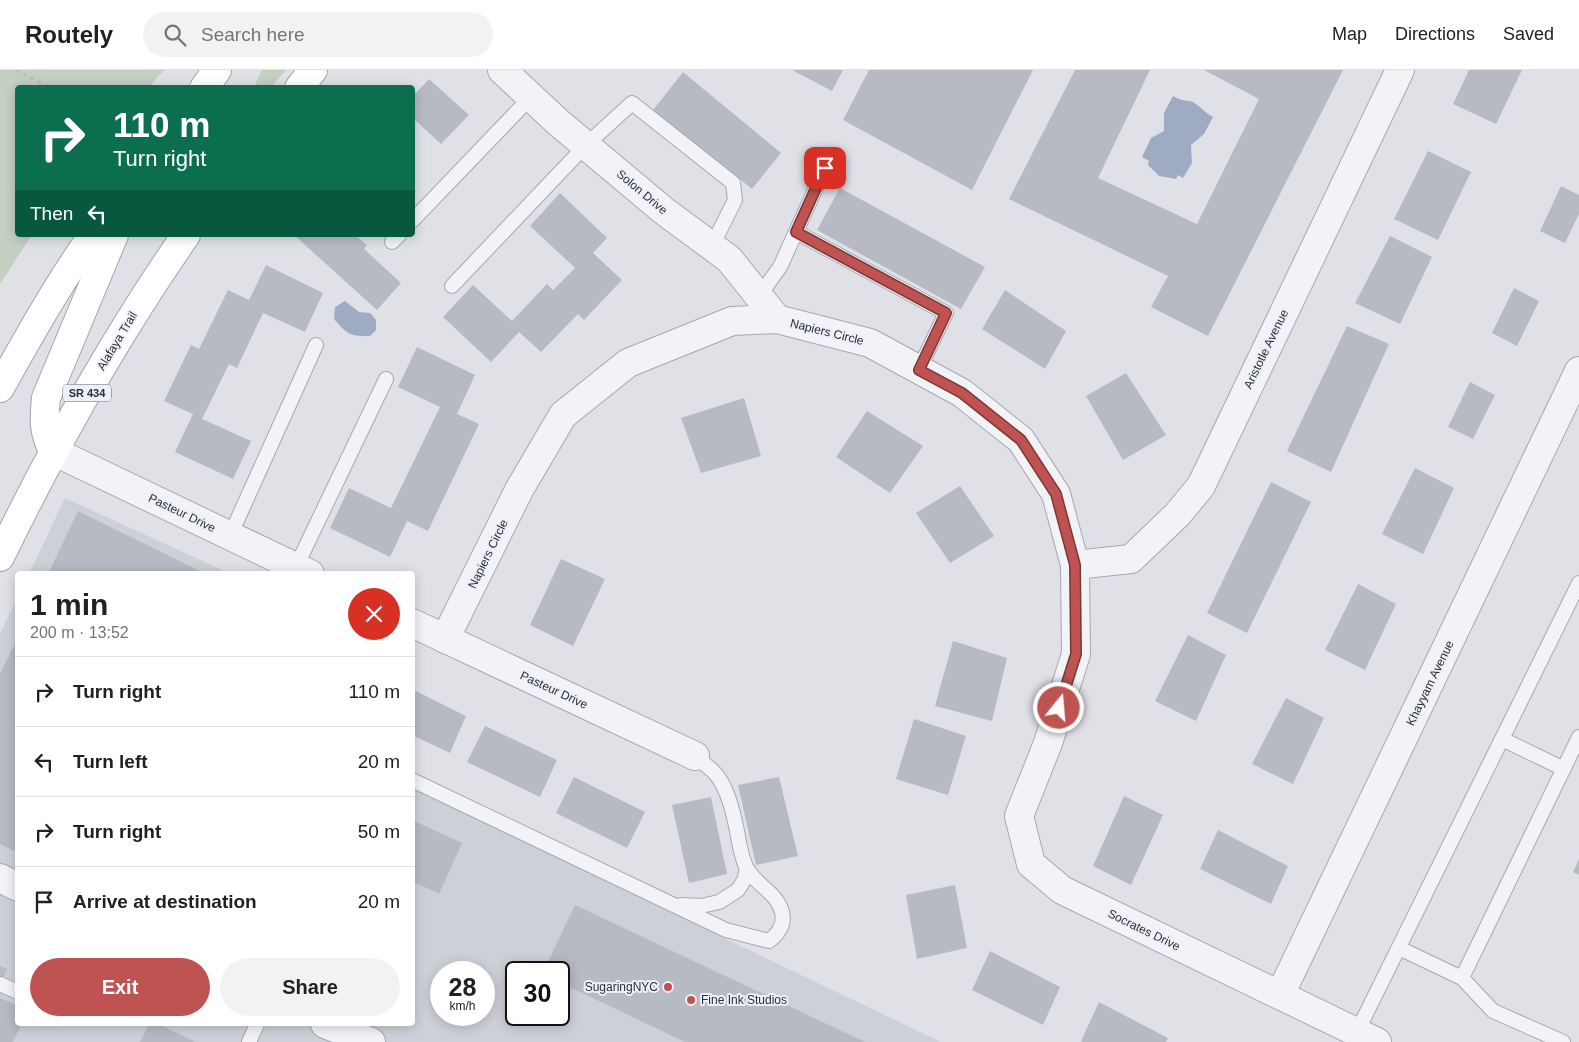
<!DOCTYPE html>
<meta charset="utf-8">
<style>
:root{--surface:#fff;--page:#f2f2f2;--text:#202124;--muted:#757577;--line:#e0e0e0;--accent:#be5352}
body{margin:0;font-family:Arial,sans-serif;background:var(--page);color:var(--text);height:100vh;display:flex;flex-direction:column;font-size:19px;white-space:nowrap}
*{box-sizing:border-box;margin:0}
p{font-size:16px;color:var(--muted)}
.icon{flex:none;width:28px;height:28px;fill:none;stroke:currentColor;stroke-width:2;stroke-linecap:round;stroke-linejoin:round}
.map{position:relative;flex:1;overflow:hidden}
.drawer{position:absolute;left:15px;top:501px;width:400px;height:455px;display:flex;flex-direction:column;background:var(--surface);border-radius:5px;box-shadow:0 2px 12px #0003}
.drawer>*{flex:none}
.top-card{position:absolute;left:15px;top:15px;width:400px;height:152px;border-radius:5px;box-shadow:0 2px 12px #0003;background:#0b6e4f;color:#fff;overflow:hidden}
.speed{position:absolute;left:430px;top:891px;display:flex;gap:10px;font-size:25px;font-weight:700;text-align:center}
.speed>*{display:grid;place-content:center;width:65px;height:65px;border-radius:50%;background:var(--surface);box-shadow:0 2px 12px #0003;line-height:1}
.speed small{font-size:12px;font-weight:400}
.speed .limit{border:2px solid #111;border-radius:8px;background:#fff;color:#111}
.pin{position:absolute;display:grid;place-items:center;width:42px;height:42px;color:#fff;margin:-21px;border-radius:10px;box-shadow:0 2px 8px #0006}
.me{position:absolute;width:55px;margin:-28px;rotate:17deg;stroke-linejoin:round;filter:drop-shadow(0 0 4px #0008)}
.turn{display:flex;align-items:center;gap:18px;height:105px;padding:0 15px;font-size:22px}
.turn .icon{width:65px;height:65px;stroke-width:2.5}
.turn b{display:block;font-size:35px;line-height:42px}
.then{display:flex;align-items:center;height:48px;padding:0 15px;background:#0003;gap:10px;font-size:19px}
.round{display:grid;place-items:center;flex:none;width:52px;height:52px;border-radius:26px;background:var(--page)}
.headline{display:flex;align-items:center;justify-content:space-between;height:85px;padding:0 15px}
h1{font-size:30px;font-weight:600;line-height:38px}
.cta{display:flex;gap:10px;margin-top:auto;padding:10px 15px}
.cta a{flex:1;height:58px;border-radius:30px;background:var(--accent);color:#fff;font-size:20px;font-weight:600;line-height:58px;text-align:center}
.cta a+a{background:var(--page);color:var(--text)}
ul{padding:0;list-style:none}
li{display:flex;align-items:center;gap:15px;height:70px;padding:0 15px;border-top:1px solid var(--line)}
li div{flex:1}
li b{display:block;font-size:19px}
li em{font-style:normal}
header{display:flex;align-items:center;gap:30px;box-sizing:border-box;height:70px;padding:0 25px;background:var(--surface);border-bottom:1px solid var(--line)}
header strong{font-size:24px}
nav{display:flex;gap:28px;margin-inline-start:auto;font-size:18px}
.search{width:350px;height:45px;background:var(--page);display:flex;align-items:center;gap:12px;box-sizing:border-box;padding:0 18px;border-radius:28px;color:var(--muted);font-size:19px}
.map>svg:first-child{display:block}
.built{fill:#ced0d8;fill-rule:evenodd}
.green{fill:#c3d0c2}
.water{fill:#9fabc3}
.building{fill:#b8bac3}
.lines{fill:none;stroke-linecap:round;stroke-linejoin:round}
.lane-casing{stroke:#a6a8b0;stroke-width:16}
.street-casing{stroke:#a6a8b0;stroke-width:30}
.primary-casing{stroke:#a0a5b1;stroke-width:30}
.path{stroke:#babcc2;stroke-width:3;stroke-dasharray:4 4;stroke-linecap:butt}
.lane{stroke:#f2f3f6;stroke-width:14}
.street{stroke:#f2f3f6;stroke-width:28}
.primary{stroke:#fff;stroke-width:28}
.route-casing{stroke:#7c3635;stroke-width:12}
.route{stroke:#be5352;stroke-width:9}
.poi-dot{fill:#be5352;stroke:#eff0f5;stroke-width:2}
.labels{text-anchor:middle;stroke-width:4;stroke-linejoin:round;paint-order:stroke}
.shield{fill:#eff0f5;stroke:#656874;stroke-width:1}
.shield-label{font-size:11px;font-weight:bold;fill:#2a2e3c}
.street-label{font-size:12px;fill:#2a2e3c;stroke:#eff0f5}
.poi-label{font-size:12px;fill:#2a2e3c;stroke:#eff0f5;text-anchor:end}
</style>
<header>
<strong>Routely</strong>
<div class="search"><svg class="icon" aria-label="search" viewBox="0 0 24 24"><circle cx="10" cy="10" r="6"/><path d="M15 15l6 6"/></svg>Search here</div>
<nav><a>Map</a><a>Directions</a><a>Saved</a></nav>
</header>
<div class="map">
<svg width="1579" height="972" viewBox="0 0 1579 972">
<rect width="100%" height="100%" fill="#e0e1e7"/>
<!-- built -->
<path class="built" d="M65 428 231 504H29Z
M17 528 18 954H412L413 719 941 972H0V564ZM441 902H484V945H441ZM516 902H559V945H516Z"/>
<!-- green -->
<path class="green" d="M0 0H164L149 17 18 18V165H32L0 214Z
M262 0H286L271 17H254Z"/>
<!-- water -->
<path class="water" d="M1173 26C1181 31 1185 30 1193 32 1199 35 1206 44 1213 47L1204 64 1191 75 1192 93 1183 108 1178 105 1176 109 1159 106 1148 95 1149 91 1142 87 1151 68 1164 61V43Z
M345 231 359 242 370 243 376 250V260L370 266C350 267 346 263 334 249L335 237Z"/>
<!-- building -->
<path class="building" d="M792 0H843L832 21Z
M869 0H1033L972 120 843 50Z
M1075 0H1150L1098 108 1197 154 1259 29 1204 0H1343L1208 266 1151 237 1168 206 1009 129Z
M1469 0H1522L1496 54 1453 34Z
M683 2 781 83 752 119 653 40Z
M429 9 469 45 441 74 414 49 412 50V27Z
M1428 81 1471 102 1438 170 1394 149Z
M1561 116 1579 125V144L1565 173 1540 161Z
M840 118 985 197 961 239 817 160Z
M560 123 607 168 593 183 622 210 584 250 578 244 541 282 519 262 491 292 443 247 473 215 512 251 547 214 553 220 575 198 530 156Z
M294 165H355L367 175 364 179 401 213 377 240Z
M1390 166 1432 187 1400 254 1355 233Z
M266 195 323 223 305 262 263 243 237 298 229 294 202 349 251 371 233 409 175 382 193 344 164 331 191 275 199 279 228 220 249 230Z
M1514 218 1539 231 1517 276 1492 263Z
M1005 220 1066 261 1045 299 982 259Z
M1347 256 1389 274 1331 402 1287 381Z
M417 277 475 305 457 344 479 354 428 461 407 451 390 487 330 458 349 418 391 438 440 337 398 317Z
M1126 303 1166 365 1123 390 1086 326Z
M1470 312 1495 325 1473 369 1448 357Z
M744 328 761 386 701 403 681 348Z
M867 341 923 376 890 423 836 387Z
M1415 398 1454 418 1423 484 1382 464Z
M1271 412 1311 432 1247 563 1207 543Z
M960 416 994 466 950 493 916 443Z
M78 441 206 504H48Z
M561 489 605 509 573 576 530 555Z
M1358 514 1396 534 1365 600 1325 580Z
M1188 565 1226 585 1196 651 1155 631Z
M18 567V783L0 774V604Z
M953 571 1007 588 992 651 935 636Z
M412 619 466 646 450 683 412 665Z
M1286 628 1324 648 1293 714 1252 694Z
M914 649 966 666 948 725 896 709Z
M485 656 557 690 540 727 467 692Z
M574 707 645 742 627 778 556 743Z
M779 707 798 786 756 795 738 715Z
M1124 726 1163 745 1131 815 1093 796Z
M711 727 727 804 689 813 672 735Z
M412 750 462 773 439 824 412 811Z
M1218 760 1288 796 1271 834 1200 799Z
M1579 789V805L1573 802Z
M955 815 967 878 917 889 906 825Z
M575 835 865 972H685L559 912V902H543Z
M990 881 1060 917 1043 955 972 920Z
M0 896 7 899 0 915Z
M0 928 18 936V954H22L13 972H0Z
M1099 932 1168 968 1166 972H1083L1081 971Z
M149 954H158L196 972H140Z"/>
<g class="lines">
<!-- lane casing -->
<g class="lane-casing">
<path id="lane" d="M412 151 531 27
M796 162 946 243 919 299
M392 172 399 165
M452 216 586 75 632 33 733 113 735 130 712 176
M759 226 780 197 825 98
M230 466 316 275
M296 497 386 309
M1502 669 1564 699
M412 710 726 860 769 871C778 864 785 854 782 842 777 822 755 815 746 797 741 786 739 773 737 761 733 741 727 715 713 701 707 696 701 691 695 686
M681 835 701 836 719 832 738 820 744 810 747 799
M1399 878 1462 908 1493 941 1563 972
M1462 908 1579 667
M0 914 18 922
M1357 962 1579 513
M249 972 257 954"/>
</g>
<!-- street casing -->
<g class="street-casing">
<path id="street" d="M502 0 559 53 664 141 729 189 777 249
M53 381 310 504
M1075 495 1131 489 1177 445 1201 416 1400 0
M412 553 695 686
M445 569 519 420 563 345 628 293 732 251 777 249 870 273 962 323 1021 370 1056 424 1075 495 1076 584 1048 673 1019 746 1031 794 1062 820 1377 972
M0 808 18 817
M1280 925 1579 301
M325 954 371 972"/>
</g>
<!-- primary casing -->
<g class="primary-casing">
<path id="primary" d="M204 18 217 0
M299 18 313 0
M0 318C29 266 58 214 93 165
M53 381C43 361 44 350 46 328L114 165
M0 487C54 376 115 267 186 165"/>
</g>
<!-- path -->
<path class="path" d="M16 0 51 18"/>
<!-- lane -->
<use href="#lane" class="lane"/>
<!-- street -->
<use href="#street" class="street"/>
<!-- primary -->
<use href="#primary" class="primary"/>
</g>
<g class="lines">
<!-- route casing -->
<g class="route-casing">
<path id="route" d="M825 98 796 162 946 243 919 300 962 323 1021 370 1056 424 1075 495 1076 584 1059 638"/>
</g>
<!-- route -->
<use href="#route" class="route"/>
</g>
<!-- markers -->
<g class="poi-dot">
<circle cx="668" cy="917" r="5"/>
<circle cx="691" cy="930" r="5"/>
</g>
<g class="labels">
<!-- shield labels -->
<rect class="shield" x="63" y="314.5" width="48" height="17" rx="4"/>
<g class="shield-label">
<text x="87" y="327">SR 434</text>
</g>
<!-- street labels -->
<g class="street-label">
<text transform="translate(642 122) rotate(40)" y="4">Solon Drive</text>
<text transform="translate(827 262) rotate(14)" y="4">Napiers Circle</text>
<text transform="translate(117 271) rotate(-59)" y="4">Alafaya Trail</text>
<text transform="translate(1266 279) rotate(-64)" y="4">Aristotle Avenue</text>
<text transform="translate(182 443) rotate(26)" y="4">Pasteur Drive</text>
<text transform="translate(488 484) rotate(-64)" y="4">Napiers Circle</text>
<text transform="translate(1430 613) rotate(-64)" y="4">Khayyam Avenue</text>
<text transform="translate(554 620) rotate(25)" y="4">Pasteur Drive</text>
<text transform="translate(1144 860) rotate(26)" y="4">Socrates Drive</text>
</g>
<!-- poi labels -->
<g class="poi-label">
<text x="658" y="921">SugaringNYC</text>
<text x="701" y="934" text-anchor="start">Fine Ink Studios</text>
</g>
</g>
</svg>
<div class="speed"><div>28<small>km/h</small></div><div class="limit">30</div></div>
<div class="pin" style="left:825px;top:98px;background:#d93025"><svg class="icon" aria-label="arrive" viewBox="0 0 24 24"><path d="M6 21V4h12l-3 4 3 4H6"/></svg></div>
<svg class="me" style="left:1059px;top:638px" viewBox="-20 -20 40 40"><circle r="17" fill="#be5352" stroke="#fff" stroke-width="3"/><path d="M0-11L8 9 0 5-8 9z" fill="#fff"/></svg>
<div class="top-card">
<div class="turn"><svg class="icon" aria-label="right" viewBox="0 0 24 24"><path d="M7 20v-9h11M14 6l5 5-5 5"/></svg><div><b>110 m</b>Turn right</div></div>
<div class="then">Then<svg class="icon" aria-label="left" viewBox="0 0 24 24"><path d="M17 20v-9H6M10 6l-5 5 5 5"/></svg></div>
</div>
<section class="drawer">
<div class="headline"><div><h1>1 min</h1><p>200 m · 13:52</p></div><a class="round" style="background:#d93025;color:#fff"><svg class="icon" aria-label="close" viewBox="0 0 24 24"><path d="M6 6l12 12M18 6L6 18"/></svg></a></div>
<ul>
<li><svg class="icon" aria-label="right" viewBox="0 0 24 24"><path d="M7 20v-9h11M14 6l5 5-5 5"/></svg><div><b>Turn right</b></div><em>110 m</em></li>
<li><svg class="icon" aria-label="left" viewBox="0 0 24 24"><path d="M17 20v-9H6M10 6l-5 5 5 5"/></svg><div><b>Turn left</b></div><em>20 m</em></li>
<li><svg class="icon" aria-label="right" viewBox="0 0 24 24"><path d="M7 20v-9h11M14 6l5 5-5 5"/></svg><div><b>Turn right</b></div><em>50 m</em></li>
<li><svg class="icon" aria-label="arrive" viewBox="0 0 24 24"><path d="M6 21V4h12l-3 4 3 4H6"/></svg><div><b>Arrive at destination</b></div><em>20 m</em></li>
</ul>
<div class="cta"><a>Exit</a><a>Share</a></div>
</section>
</div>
